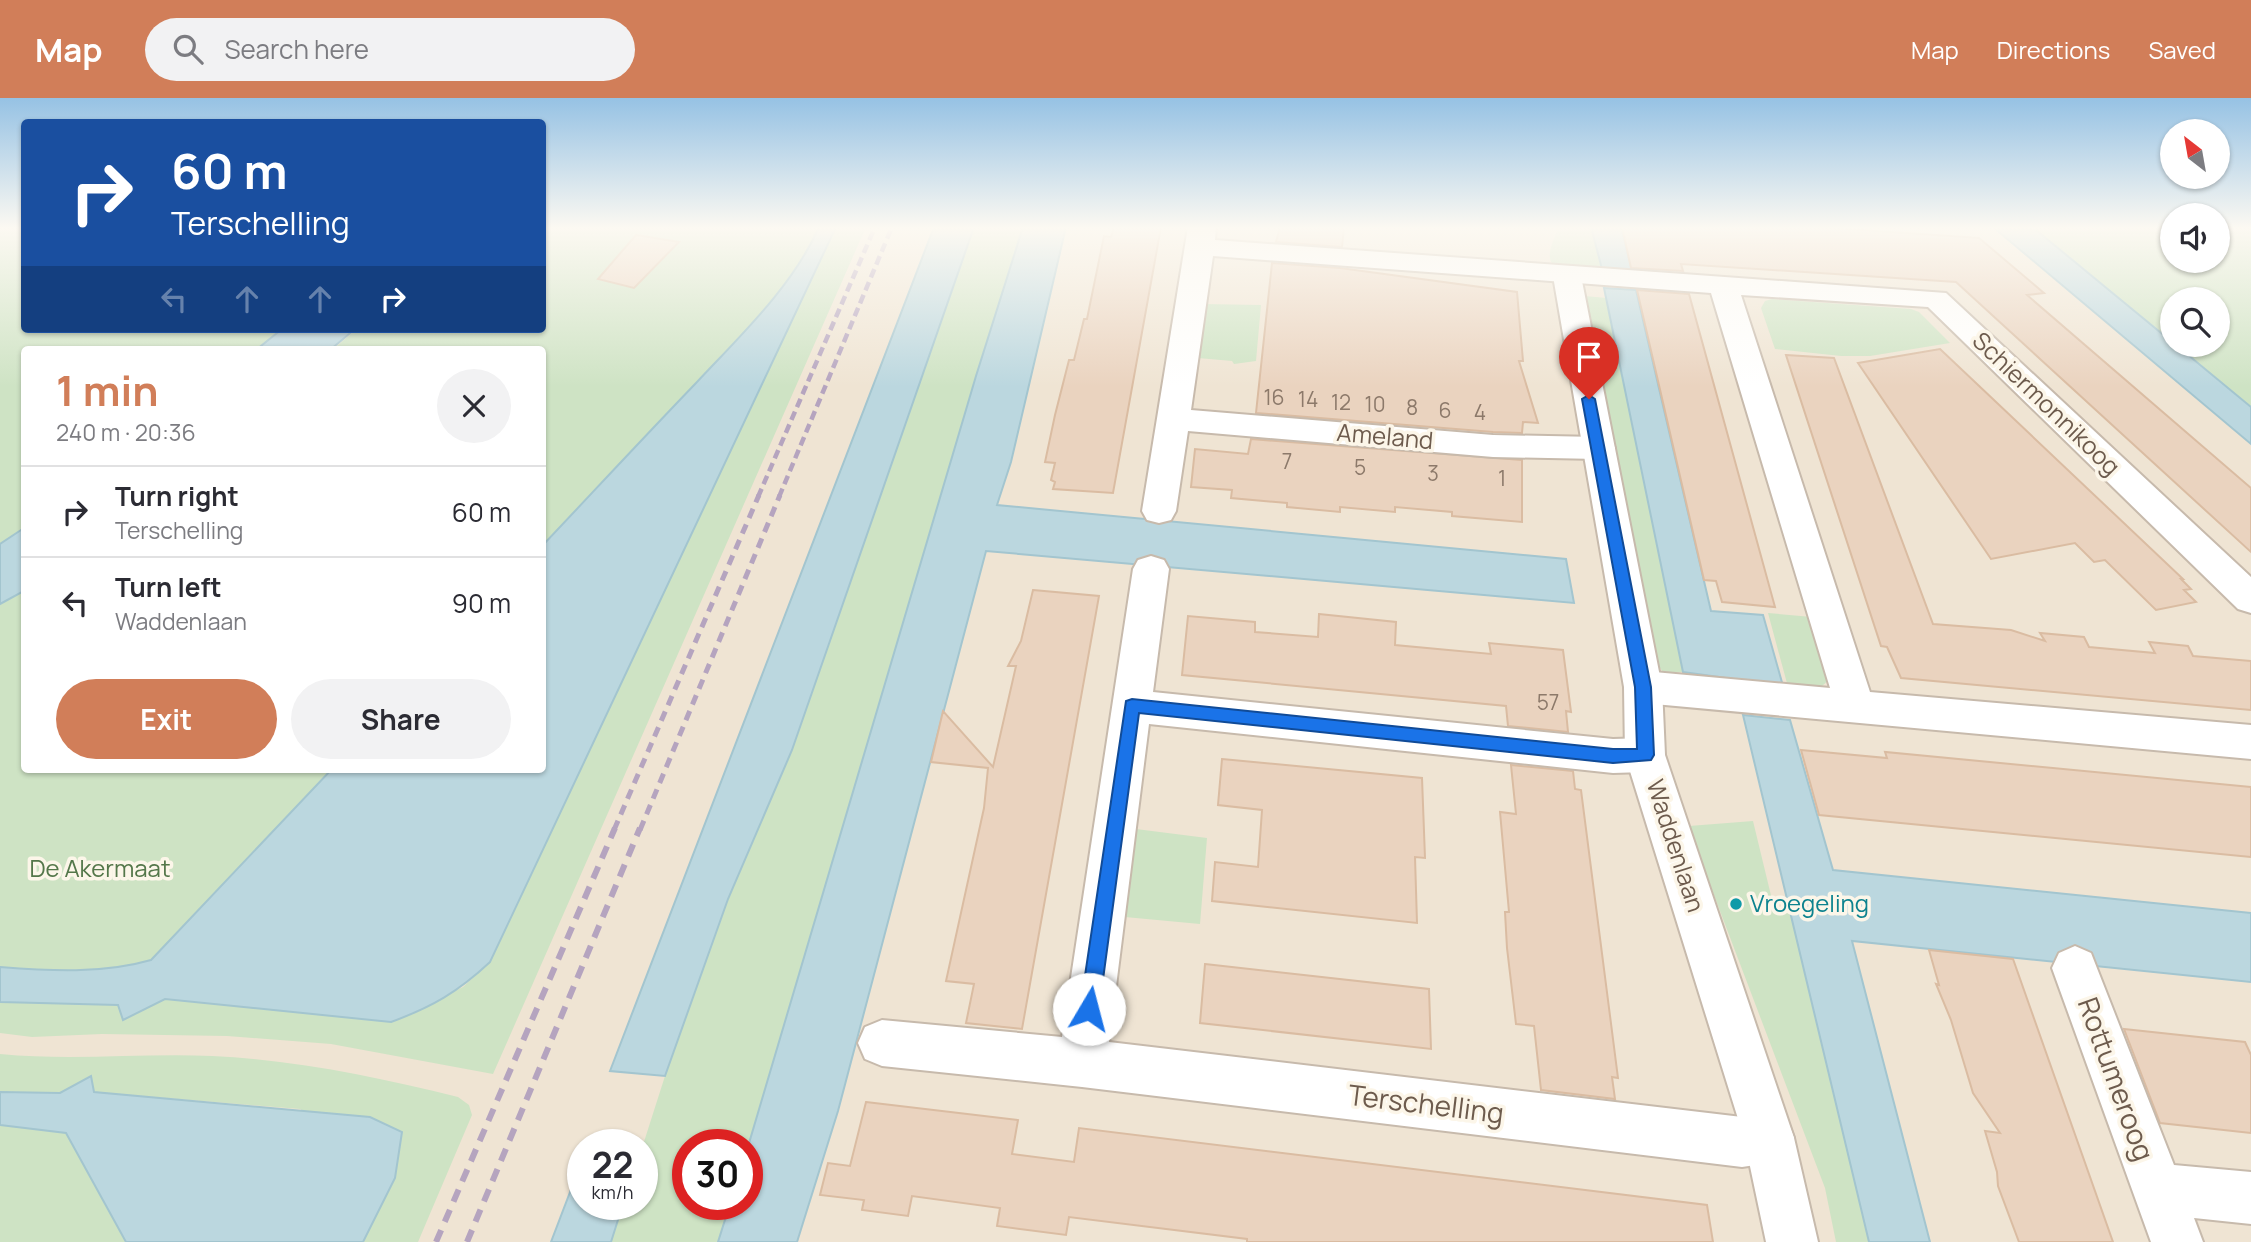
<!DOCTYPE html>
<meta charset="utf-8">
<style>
:root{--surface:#fff;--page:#f2f2f3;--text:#2b2b33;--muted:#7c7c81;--line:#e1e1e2;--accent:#d17e59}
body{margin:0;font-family:Manrope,sans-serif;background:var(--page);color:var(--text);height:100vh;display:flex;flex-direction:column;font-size:26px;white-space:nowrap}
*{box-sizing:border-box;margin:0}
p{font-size:23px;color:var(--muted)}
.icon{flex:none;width:38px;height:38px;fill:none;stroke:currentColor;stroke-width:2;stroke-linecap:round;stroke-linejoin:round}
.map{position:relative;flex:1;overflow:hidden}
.side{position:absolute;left:21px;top:248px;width:525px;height:427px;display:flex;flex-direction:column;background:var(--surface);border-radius:7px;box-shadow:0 2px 5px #0004}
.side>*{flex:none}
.hud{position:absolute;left:21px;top:21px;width:525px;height:214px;border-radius:7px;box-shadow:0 2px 5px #0004;background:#1a4fa0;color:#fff;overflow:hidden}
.needle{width:46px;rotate:329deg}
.fabs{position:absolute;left:2160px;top:21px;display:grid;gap:14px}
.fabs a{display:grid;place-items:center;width:70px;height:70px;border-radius:50%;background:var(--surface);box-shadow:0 2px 5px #0004;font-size:35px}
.speed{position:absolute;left:567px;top:1031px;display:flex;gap:14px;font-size:35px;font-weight:700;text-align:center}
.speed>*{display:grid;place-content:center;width:91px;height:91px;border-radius:50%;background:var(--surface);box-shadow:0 2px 5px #0004;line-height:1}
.speed small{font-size:18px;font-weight:400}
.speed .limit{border:10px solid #d22;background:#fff;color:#111}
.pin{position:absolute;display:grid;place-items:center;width:60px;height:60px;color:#fff;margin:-72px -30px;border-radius:50% 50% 50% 0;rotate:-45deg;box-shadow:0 0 7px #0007}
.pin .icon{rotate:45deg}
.me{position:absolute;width:77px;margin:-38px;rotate:8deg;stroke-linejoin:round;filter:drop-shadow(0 0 5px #0008)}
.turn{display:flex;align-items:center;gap:24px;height:147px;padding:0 35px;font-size:32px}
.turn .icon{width:91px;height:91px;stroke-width:2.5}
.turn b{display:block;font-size:49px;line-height:60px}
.lanes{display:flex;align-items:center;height:66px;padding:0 35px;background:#0003;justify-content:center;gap:35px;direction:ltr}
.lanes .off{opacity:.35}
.round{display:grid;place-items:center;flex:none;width:74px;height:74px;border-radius:37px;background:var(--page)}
.summary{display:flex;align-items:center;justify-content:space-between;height:119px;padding:0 35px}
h1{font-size:42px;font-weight:700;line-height:52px;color:var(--accent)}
.cta{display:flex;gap:14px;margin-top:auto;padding:14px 35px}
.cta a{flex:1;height:80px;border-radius:42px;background:var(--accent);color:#fff;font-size:28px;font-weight:700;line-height:80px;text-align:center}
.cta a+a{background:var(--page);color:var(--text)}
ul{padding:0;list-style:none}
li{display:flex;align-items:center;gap:21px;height:91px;padding:0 35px;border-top:2px solid var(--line)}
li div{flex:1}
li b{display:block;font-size:26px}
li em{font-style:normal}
header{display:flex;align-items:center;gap:42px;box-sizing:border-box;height:98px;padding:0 35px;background:var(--accent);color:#fff}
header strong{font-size:33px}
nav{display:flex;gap:38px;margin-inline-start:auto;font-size:24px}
.search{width:490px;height:63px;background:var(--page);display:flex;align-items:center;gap:18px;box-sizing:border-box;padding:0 24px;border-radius:38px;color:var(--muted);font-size:26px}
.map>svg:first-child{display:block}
.residential{fill:#efe4d3;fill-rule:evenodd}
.green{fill:#cee3c4}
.water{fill:#bbd7df;stroke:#a3c5cf;stroke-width:2}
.building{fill:#ead3bf;stroke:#dabca2;stroke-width:2}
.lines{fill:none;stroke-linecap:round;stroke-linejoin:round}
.minor-casing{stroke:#c7baac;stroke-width:4}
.tertiary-casing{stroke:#c7baac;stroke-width:4}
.minor{fill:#fff;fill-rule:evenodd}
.tertiary{fill:#fff;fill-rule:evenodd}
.rail-far2{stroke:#b5a4bf;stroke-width:4.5;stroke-dasharray:9 5;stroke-linecap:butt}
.rail-far1{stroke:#b5a4bf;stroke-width:5;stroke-dasharray:10 7;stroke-linecap:butt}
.rail{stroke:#b5a4bf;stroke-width:6;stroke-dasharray:13 9;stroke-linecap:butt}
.route{fill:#1a73e8;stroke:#114b97;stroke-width:2}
.culture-dot{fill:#0f9aa8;stroke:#fcf6e9;stroke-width:2.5}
.labels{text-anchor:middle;stroke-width:7;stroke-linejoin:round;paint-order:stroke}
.number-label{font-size:21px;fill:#8c796a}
.street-label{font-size:24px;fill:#6d5b4d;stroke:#fcf6e9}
.park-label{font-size:24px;fill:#54774a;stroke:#fcf6e9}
.culture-label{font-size:24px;fill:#0d838f;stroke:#fcf6e9;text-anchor:start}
.near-street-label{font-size:28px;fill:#6d5b4d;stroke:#fcf6e9}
</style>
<header>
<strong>Map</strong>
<div class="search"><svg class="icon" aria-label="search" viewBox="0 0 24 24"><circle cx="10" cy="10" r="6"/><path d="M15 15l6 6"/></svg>Search here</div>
<nav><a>Map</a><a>Directions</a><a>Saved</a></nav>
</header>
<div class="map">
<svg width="2251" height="1144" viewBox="0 0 2251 1144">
<rect width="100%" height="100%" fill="#f8f2e3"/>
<!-- residential -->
<path class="residential" d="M0 129H24V231H542L543 129H2172V163H2217L2251 186V1144H0ZM2172 201H2217V247H2172ZM24 252H542V672H24ZM583 1046H642V1106H583ZM688 1046H747V1106H688Z"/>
<!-- green -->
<path class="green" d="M0 129H24V231H327L301 252H24V462L0 475Z
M543 129H819C793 188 740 238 697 284 645 338 594 393 543 447L542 252H332L357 231H542Z
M836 129H866L493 976 331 946 227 938 102 936 32 939 0 935V904L119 907 123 921 165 901 391 924 463 889 490 864Z
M972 129H1023L976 278 770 978 747 1052V1046H688V1106H730L718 1144H611L623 1106H642V1050L665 978 728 801 792 652Z
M1559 129H1591L1602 171C1561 169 1535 179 1559 129Z
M2038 129H2172V163H2217V129H2251V309L2176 247H2217V201H2172V244L2036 132Z
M1584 198 1607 200 1683 574H1667L1669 581 1654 563Z
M1772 201 1911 211 1919 214 1950 245 1870 258H1841L1775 251 1761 210 1765 203Z
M1202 206 1261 207 1256 263 1234 266 1232 263 1198 260Z
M24 493V672H331L151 862C103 875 49 873 0 869V506Z
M1768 515 1812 519 1829 580C1820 596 1805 590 1788 589Z
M1753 723 1775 814H1791L1869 1144H1836L1825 1090 1698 755 1689 728Z
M1136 731 1207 740 1200 826 1125 819Z
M0 956C71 963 142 955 212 958 296 962 377 979 458 999L469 1007 472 1017 418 1144H363L395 1080 300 1011 93 994 91 978 60 995 0 994Z
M0 1027 66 1035 126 1144H0Z"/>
<!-- water -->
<path class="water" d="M819 129H836L490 864C458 894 432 909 391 924L165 901 123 922 118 907 0 904V869C49 873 103 876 151 862L331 672H542L543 447C594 393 645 338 697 284 740 238 793 188 819 129Z
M934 129H974L792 652 728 801 665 978 610 973Z
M1023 129H1066L1011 364 997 407 1566 461 1574 505 986 453 838 1013 797 1144H718L730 1106H747V1052L976 278Z
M1591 129H1621L1632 172 1602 171Z
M1993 129H2038L2036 132 2172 244V247H2176L2251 309V346Z
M1604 190 1636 192 1711 513 1763 517 1783 588 1683 574Z
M282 231H355L330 252H256Z
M24 430V493L0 506V446Z
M1743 617 1790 622 1833 772 2251 815V884L1852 843 1930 1144H1869Z
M91 978 94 994 370 1019 402 1034 395 1080 363 1144H126L66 1035 0 1027V994L60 995Z
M583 1060V1106H623L611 1144H551Z"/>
<!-- building -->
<path class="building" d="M1114 129H1161L1113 395 1053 391 1055 384 1051 382 1055 365 1045 364 1055 317 1069 262H1074L1084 221H1087L1104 138 1111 139Z
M1280 129H1344L1342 149 1276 144Z
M1622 129H1818L1979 140 2044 195 2027 197 2251 390V454L1956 184 1681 166 1683 173 1631 170Z
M636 137 679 144 634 190 598 181Z
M1272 165 1340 170 1517 194 1523 263H1519L1538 325 1523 324 1522 335 1493 334 1256 315Z
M1637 192 1689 196 1775 509 1722 504 1716 483 1704 482Z
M1940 251 2183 481H2181L2191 491 2184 492 2196 504 2156 512 2105 462 2094 464 2075 445 1991 461 1858 265Z
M1786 257 1834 260 1933 526 2011 532 2045 543 2040 535 2084 539 2089 549 2155 555 2149 544 2188 548 2193 558 2251 563V612L1901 580 1887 549 1881 548Z
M1251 341 1522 362V424L1452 418V414L1395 409V414L1340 409V414L1287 409V405L1231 400 1232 392 1191 389 1195 351 1248 356Z
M1033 492 1099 498 1022 931 966 925 974 886 946 883 984 710 988 670 931 664 943 613 993 669 1016 568H1008L1021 543Z
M1319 516 1396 524 1395 547 1491 556 1489 545 1563 552 1571 614 1566 613 1568 634 1508 628 1506 608 1182 577 1188 518 1255 524V534L1318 539Z
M1801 652 1887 660 1885 654 2251 689V759L1819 717Z
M1222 661 1422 680 1425 760 1415 759 1417 825 1212 803 1215 764 1258 769 1262 712 1218 707Z
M1511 667 1573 673 1575 691 1581 692 1618 980 1612 979 1615 1001 1541 992 1534 928 1516 926 1507 850 1505 814H1509L1500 714 1516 716Z
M1929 852 2013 861 2113 1144H2019L1998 1088 1997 1074 1985 1033 2000 1035 1973 995 1951 922 1936 886 1939 887Z
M1205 866 1429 891 1431 951 1200 925Z
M2124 931 2245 944 2251 957V1035L2160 1025Z
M866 1004 1018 1022 1012 1056 1074 1064 1079 1030 1707 1107 1713 1144H1247V1141L1069 1119 1066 1137 997 1128 1000 1110 912 1098 908 1118 862 1112 864 1102 820 1097 828 1065 850 1068Z"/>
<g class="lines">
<!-- minor casing -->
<g class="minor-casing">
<path id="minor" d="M1188 129H1216L1215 142 1946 195 2251 479V515L2238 511 1928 209 1741 197 1870 594 2251 627V661L1643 605 1629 600 1624 589 1629 578 1643 573 1830 590 1711 195 1213 158 1191 312 1493 337 1598 339 1610 342 1615 350 1610 358 1598 361 1493 359 1188 333 1176 413 1171 422 1159 425 1147 422 1142 413Z
M1151 458 1164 462 1169 471 1153 594 1613 641 1645 640 1659 645 1665 657 1659 669 1645 674 1613 675 1149 626 1109 944 1742 1019 1769 1015 1787 1022 1794 1040 1787 1058 1769 1065 1742 1069 1082 989 882 968 865 961 858 945 865 929 882 922 1062 939 1133 471 1138 462Z
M2075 848 2091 855 2174 1067 2251 1074V1126L2194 1120 2203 1144H2151L2052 870 2059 855Z"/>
</g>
<!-- tertiary casing -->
<g class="tertiary-casing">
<path id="tertiary" d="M1567 169 1577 172 1581 178 1662 589 1665 657 1794 1040 1818 1144H1766L1744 1040 1625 657 1624 589 1553 178 1557 172Z"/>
</g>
<!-- minor -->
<use href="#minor" class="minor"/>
<!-- tertiary -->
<use href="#tertiary" class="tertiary"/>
<!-- rail-far2 -->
<path class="rail-far2" d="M758 399 875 129
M779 399 892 129"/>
<!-- rail-far1 -->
<path class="rail-far1" d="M614 732 759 397
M640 732 780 397"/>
<!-- rail -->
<path class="rail" d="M436 1144 615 730
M467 1144 640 730"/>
</g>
<!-- sky -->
<linearGradient id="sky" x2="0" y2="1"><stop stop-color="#96c2e4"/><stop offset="0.45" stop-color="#fcf9f2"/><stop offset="1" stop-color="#fcf9f2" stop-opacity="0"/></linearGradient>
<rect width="2251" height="289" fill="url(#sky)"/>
<!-- route -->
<path class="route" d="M1589 297 1595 301 1651 589 1654 657 1651 662 1613 665 1139 615 1099 911 1096 918 1089 921 1083 918 1080 911 1126 603 1132 601 1613 651H1637L1635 589 1582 301Z"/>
<!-- markers -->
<circle class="culture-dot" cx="1736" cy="806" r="7"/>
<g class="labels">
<!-- number labels -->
<g class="number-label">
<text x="1274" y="307">16</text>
<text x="1308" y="309">14</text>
<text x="1341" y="312">12</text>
<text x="1375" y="314">10</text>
<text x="1412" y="317">8</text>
<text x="1445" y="320">6</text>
<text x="1480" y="322">4</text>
<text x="1287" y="371">7</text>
<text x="1360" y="377">5</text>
<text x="1433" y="383">3</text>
<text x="1502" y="388">1</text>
<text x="1548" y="612">57</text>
</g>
<!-- street labels -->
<g class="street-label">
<text transform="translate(2046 306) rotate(44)" y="8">Schiermonnikoog</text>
<text transform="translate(1385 339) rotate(5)" y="8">Ameland</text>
<text transform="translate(1675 748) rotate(72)" y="8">Waddenlaan</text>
</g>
<!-- park labels -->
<g class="park-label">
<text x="100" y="779">De Akermaat</text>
</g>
<!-- culture labels -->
<g class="culture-label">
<text x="1750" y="814">Vroegeling</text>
</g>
<!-- near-street labels -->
<g class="near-street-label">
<text transform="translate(2116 981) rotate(70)" y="10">Rottumeroog</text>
<text transform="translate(1426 1006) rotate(7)" y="10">Terschelling</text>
</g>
</g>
</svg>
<div class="fabs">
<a><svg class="needle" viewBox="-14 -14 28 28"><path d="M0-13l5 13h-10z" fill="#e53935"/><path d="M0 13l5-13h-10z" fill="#7c7c81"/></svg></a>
<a><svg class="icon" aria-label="sound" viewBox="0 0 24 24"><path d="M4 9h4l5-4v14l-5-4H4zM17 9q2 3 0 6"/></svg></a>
<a><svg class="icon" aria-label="search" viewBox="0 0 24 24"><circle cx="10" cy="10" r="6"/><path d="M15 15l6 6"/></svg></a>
</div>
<div class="speed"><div>22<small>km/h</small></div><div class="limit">30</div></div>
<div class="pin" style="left:1589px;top:301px;background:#d93025"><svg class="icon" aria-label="arrive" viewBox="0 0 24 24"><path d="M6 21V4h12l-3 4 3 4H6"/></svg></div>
<svg class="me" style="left:1089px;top:911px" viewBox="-20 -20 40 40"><circle r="19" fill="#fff"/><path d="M0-13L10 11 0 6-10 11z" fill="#1a73e8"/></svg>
<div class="hud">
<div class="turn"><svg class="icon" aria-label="right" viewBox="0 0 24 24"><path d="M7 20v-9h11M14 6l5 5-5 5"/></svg><div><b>60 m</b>Terschelling</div></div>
<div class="lanes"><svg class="icon off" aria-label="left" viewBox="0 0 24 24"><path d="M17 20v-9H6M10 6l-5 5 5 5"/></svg><svg class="icon off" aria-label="ahead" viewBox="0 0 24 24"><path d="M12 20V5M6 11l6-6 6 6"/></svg><svg class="icon off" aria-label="ahead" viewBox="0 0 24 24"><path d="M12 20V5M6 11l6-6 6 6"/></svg><svg class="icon" aria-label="right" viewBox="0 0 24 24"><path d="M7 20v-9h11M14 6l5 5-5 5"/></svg></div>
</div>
<section class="side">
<div class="summary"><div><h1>1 min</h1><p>240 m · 20:36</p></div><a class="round"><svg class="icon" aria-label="close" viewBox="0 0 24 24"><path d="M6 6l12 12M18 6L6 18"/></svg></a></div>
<ul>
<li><svg class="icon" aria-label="right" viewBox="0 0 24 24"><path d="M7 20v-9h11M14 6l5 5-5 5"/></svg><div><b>Turn right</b><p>Terschelling</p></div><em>60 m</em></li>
<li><svg class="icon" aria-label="left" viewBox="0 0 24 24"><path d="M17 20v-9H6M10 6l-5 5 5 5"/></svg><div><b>Turn left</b><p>Waddenlaan</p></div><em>90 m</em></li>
</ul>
<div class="cta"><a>Exit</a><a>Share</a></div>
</section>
</div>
